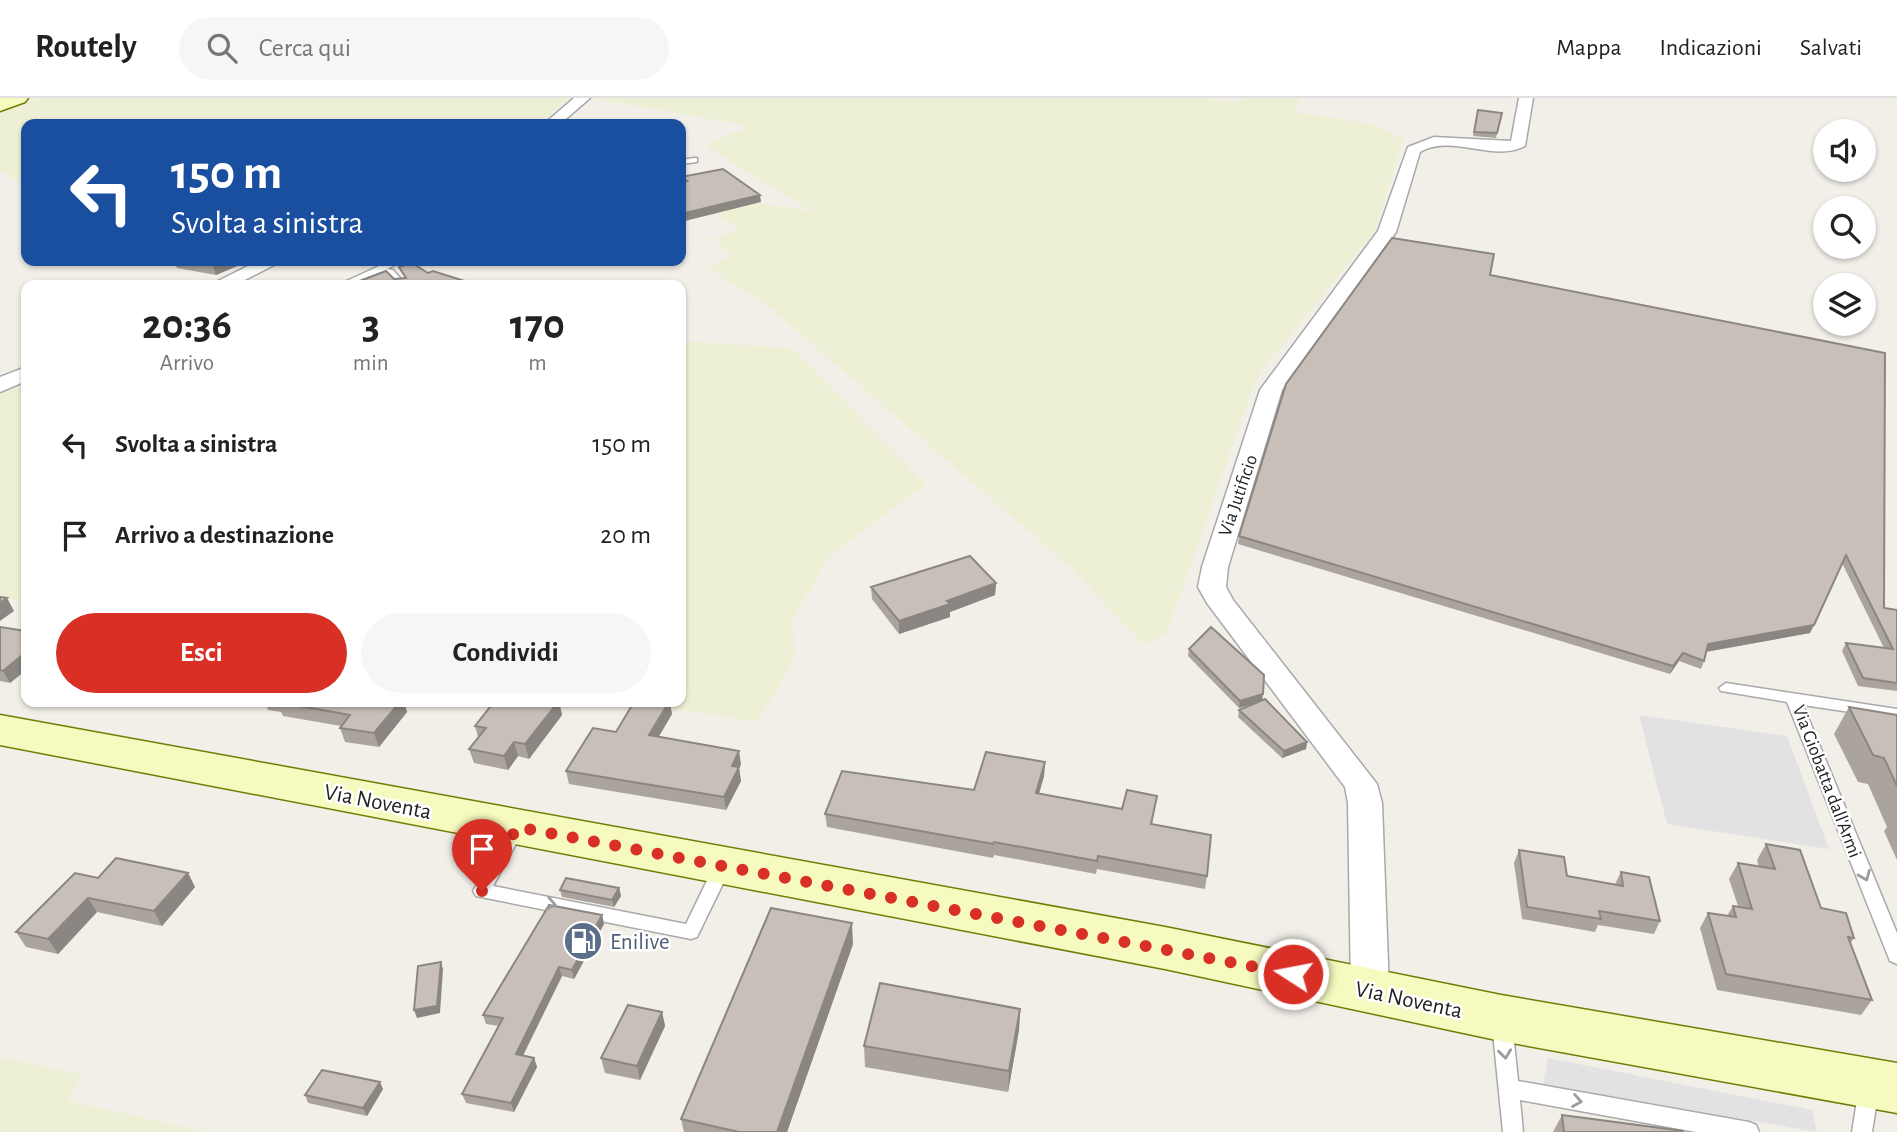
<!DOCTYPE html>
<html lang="it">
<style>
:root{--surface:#fff;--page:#f6f6f6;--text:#222;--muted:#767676;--line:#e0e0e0;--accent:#d93025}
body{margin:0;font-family:"Alegreya Sans",sans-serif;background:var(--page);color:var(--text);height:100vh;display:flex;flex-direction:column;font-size:26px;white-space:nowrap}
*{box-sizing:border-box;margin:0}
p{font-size:23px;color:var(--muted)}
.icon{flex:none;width:38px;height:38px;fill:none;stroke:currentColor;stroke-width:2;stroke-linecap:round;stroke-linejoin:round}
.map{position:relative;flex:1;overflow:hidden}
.details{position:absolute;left:21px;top:182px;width:665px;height:427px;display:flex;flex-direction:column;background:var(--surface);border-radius:14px;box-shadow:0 2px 5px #0004}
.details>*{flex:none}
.guide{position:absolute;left:21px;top:21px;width:665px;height:147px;border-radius:14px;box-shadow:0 2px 5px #0004;background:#1a4fa0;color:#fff;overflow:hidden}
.tools{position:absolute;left:1813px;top:21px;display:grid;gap:14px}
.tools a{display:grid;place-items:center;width:63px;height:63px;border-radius:50%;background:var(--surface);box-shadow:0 2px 5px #0004;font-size:35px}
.pin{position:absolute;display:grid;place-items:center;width:60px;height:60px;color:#fff;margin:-72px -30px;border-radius:50% 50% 50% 0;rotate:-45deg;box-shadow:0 0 7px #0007}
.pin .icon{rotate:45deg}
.me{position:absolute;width:77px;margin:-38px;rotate:281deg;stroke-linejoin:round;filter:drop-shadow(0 0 5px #0008)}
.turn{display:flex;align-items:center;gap:24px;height:147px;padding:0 35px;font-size:32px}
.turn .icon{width:91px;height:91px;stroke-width:2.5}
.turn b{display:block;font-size:49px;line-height:60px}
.eta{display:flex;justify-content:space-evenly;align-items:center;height:119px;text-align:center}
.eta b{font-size:42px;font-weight:700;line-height:49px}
.cta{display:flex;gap:14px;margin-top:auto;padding:14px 35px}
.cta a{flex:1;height:80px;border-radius:42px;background:var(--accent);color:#fff;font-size:28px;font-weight:700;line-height:80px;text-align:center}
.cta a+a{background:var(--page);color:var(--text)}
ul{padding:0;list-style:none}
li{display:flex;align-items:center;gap:21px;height:91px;padding:0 35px}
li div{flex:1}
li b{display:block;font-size:26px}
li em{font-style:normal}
header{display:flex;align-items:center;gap:42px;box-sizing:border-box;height:98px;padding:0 35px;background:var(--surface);border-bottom:2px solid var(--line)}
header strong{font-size:33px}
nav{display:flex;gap:38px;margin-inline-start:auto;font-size:24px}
.search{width:490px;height:63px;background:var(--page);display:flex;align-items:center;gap:18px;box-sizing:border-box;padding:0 24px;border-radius:38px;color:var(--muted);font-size:26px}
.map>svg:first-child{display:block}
.farmland{fill:#eef0d5}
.parking{fill:#e2e2e2}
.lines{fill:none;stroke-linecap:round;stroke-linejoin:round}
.lane-casing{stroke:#a9a9a9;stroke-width:3}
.street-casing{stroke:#a9a9a9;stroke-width:3}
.secondary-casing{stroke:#707d05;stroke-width:3}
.lane{fill:#fff;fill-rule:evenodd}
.street{fill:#fff;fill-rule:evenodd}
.secondary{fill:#f7fabf;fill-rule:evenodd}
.wall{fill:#aba49e}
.shaded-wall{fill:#8b8681}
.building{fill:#c7bfb8;stroke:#8b8681;stroke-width:2}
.oneway{stroke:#9c9c9c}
.route{stroke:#d93025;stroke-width:12;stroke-dasharray:0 21.6}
.labels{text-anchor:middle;stroke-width:5;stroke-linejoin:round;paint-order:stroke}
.street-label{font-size:19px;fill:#222;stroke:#fff}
.near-street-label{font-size:23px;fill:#222;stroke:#fff}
.near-service-label{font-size:23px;fill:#4e5e75;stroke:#fff;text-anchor:start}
</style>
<header>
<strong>Routely</strong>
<div class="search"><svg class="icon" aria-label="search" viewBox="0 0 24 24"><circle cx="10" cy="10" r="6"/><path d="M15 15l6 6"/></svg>Cerca qui</div>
<nav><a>Mappa</a><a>Indicazioni</a><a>Salvati</a></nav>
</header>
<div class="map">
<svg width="1897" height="1034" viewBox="0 0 1897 1034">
<rect width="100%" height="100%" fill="#f2efe9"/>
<!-- farmland -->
<path class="farmland" d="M38 0H569L540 26H334L313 22 295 26H26L24 88 0 72V14Z
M590 0H1207L1238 5 1241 0H1300L1294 14 1373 26 1404 40 1374 134 1261 274 1251 295 1166 537 1143 546 1071 470 763 204 707 170 733 157 713 141 740 133 708 110 742 103 811 113 705 48 749 28Z
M681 243 792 250 926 386 829 459 793 521 795 560 758 624 632 604H681Z
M26 282V503L0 499V294Z
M0 959 84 977 66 1002 207 1034H0Z"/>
<!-- parking -->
<path class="parking" d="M1639 617 1787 638 1829 751 1667 726Z
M1548 960 1812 1012 1817 1034 1543 986Z"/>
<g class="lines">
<!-- lane casing -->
<g class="lane-casing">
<path id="lane" d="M694 60H697V64L681 66V62Z
M390 163H402L387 171 393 172 406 187H396L387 176C370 174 356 188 338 187Z
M1726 585 1897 611V621L1803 607 1897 835V866L1890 863 1888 858 1787 604 1721 593 1719 590Z
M516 725 522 727 524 731 493 788 686 826 717 762 723 760 729 762 732 767 697 839 691 841 476 798 473 793 476 788 510 727Z
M1502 917 1509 919 1512 925 1518 983 1749 1024 1756 1027 1759 1034H1696L1520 1002 1523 1034H1503L1492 925 1495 919Z
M1869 981 1876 984 1879 990 1872 1034H1852L1859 990 1862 984Z"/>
</g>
<!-- street casing -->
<g class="street-casing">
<path id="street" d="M574 0H590L560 26H544Z
M1519 0H1533L1525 48C1493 65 1452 35 1420 54L1396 134 1282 292 1228 469 1226 489 1233 502 1377 686 1382 705 1389 892 1383 903 1370 908 1357 903 1351 892 1348 705 1345 689 1207 505 1198 489 1202 469 1260 292 1378 133 1408 49 1434 39 1511 43Z
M258 163H282L235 187H210Z
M26 269V283L0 294V279Z"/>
</g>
<!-- secondary casing -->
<g class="secondary-casing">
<path id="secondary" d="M0 0H28L25 4 0 13Z
M0 617 1165 829 1501 897 1897 965V1015L1501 943 1165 871 0 647Z"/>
</g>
<!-- lane -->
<use href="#lane" class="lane"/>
<!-- street -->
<use href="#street" class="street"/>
<!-- secondary -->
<use href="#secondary" class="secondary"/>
</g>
<!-- wall -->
<path class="wall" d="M1478 12 1502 15 1496 40 1473 38Z
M174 163H249L216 177 177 170Z
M1490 177 1885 255 1884 510 1897 512V593L1858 588 1842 553 1846 545 1884 550 1842 465 1810 535 1706 554 1704 563 1701 571 1679 563 1670 576 1238 446 1239 438Z
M996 485 995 497 950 514V519L899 536 872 501 871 489Z
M0 529 26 533V572L10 585 0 583Z
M1189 551 1262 602 1307 644 1306 651 1282 660 1238 619 1239 612 1258 604 1239 610 1188 558Z
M163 604H198L192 609Z
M265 604H404L407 614 379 649 345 644 340 630 341 628 283 618 281 614 268 612Z
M494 604H559L562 617 529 661 518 658 508 672 474 665 469 651 478 639 475 628Z
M1849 609 1897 617V762L1884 733 1887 729 1868 686 1858 684 1834 636Z
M672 616 659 638 741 666 739 670 741 683 726 712 569 686 566 673 616 634Z
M1045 664 1044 678 1039 696 1122 711 1157 698 1152 726 1207 778 1205 791 1097 771 1096 776 994 757 993 760 827 729 825 716 974 692Z
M1766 746 1821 810 1854 840 1850 846 1872 902 1861 917 1717 892 1700 830 1708 815 1727 818 1733 808H1738L1729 781 1738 765 1759 769 1757 762Z
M1519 752 1567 778 1615 786 1621 774 1660 823 1654 836 1598 827 1595 834 1522 821 1514 765Z
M188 775 195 789 162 828 97 814 58 856 26 849 16 834 98 780Z
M619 790 621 798 614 809 562 799 560 792Z
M602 817 604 826 574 881 562 878 523 958 534 960 537 969 514 1014 466 1005 462 996 499 928 486 926 483 917Z
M853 846 787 1034H684L681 1021Z
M1020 911 1019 932 1008 994 865 969 864 948Z
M662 914 665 928 640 982 605 975 601 960Z
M383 991 367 1018 308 1005 305 997Z
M1562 1017 1683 1034H1553Z"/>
<!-- shaded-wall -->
<path class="shaded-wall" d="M760 97 761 104 681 124V116Z
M220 163H249L216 177 212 166Z
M996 485 995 497 950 514V519L899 536V523L947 503Z
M7 500 14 513 0 523V505Z
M1814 527 1810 535 1704 554 1708 546Z
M26 554V572L10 585 3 573Z
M1683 555 1679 563 1670 576 1673 568Z
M1263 596 1262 603 1239 610 1240 603Z
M190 604H198L192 609Z
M400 604H404L407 614 379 649 374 635Z
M548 604H559L562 617 529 661 525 646Z
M669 604H670L672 616 652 650 649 637Z
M514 644 518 658 508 672 504 658Z
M1307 644 1306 651 1282 660 1284 653Z
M739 653 741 666 739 670 741 683 726 712 724 699 732 668Z
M1045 664 1044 678 1035 709 1036 695Z
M188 775 195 789 162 828 154 813Z
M619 790 621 798 614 809 612 802Z
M88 800 97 814 58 856 48 841Z
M602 817 604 826 574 881 572 872Z
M852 825 853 846 787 1034H777Z
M441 864 443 871 440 915 417 920 414 912Z
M559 869 562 878 519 965 516 956Z
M1020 911 1019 932 1008 994 1009 973Z
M662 914 665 928 640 982 637 968Z
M534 960 537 969 514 1014 511 1005Z
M380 984 383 991 367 1018 363 1010Z"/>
<!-- building -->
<path class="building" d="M1478 12 1502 15 1497 35 1474 34Z
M723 71 760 97 681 116V84L687 83 681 79Z
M1392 140 1494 156 1490 177 1885 255 1884 510 1897 512V585L1863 580 1846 545 1893 551 1846 457 1814 527 1708 546 1704 563 1683 555 1673 568 1239 438 1286 286Z
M194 163H220L212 166Z
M412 165 428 175 433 173 474 186 472 187H349L386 173 394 181 406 180 399 169Z
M970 458 996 485 947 503 950 506 899 523 871 489Z
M0 499 7 500 0 505Z
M0 529 26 533V554L3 573 0 572Z
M1211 529 1264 577 1263 596 1240 603 1189 551Z
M1265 601 1307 644 1284 653 1239 612Z
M277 604H400L374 635 340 630 350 617Z
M494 604H558L525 646 514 644 504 658 469 651 486 630 475 628Z
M634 604H669L649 637 739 653 732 668 739 669 724 699 566 673 593 630 616 634Z
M1849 609 1897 617V688L1884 660 1873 657Z
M986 654 1045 664 1036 695 1122 711 1127 692 1157 698 1151 726 1211 737 1207 778 1098 758 1097 763 994 744 993 746 825 716 842 673 974 692Z
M1766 746 1800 752 1821 810 1846 815 1854 840 1848 839 1872 902 1726 876 1708 815 1736 819 1733 808 1752 811 1738 765 1775 771Z
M1519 752 1564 759 1567 778 1623 788 1621 774 1649 779 1660 823 1599 813 1601 821 1527 809Z
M116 760 188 775 154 813 88 800 48 841 16 834 75 775 98 780Z
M566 780 619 790 612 802 560 792Z
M549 807 602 817 572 872 559 869 516 956 534 960 511 1005 462 996 503 920 483 917Z
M771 810 852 825 777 1034H739L681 1021Z
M441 864 437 908 414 912 418 868Z
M880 885 1020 911 1009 973 864 948Z
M628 907 662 914 637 968 601 960Z
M322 972 380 984 363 1010 305 997Z
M1562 1017 1683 1033V1034H1564Z"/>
<!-- one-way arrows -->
<defs><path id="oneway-chevron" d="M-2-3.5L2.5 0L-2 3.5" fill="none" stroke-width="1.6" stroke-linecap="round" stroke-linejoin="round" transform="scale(1.75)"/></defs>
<g class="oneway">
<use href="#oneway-chevron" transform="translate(1865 778) rotate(68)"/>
<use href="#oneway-chevron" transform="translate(551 806) rotate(11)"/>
<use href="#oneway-chevron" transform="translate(1505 956) rotate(83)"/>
<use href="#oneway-chevron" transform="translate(1577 1003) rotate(10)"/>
</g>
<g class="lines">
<!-- route -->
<path class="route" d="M482 793 517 729 1293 876"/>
</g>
<!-- icons -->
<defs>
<g id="fuel-disc" transform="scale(2.0125)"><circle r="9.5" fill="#5c6f8a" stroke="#fff"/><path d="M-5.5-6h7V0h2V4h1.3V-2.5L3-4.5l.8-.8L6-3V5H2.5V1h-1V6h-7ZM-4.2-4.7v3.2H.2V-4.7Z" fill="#fff"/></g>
</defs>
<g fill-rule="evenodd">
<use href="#fuel-disc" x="583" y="843"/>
</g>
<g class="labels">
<!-- street labels -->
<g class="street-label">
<text transform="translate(1237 397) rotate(-71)" y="7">Via Jutificio</text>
<text transform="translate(1828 683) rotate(69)" y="7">Via Giobatta dall'Armi</text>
</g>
<!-- near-street labels -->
<g class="near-street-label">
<text transform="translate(378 703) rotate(11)" y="8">Via Noventa</text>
<text transform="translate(1409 901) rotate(12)" y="8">Via Noventa</text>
</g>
<!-- near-service labels -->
<g class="near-service-label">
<text x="610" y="851">Enilive</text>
</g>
</g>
</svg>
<div class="tools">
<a><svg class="icon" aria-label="sound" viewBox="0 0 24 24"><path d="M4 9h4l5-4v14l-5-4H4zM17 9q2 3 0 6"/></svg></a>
<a><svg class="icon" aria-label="search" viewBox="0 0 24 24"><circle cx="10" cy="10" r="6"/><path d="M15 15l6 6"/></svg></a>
<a><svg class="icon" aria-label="layers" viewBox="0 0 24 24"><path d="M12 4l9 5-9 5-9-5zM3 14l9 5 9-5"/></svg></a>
</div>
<div class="pin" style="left:482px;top:793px;background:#d93025"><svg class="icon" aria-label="arrive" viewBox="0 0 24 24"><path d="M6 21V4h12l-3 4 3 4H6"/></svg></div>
<svg class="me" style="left:1293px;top:876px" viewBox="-20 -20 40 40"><circle r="17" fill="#d93025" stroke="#fff" stroke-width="3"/><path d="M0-11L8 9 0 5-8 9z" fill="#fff"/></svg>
<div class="guide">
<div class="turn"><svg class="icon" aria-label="left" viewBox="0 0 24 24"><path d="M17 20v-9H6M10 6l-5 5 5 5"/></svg><div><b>150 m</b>Svolta a sinistra</div></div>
</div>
<section class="details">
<div class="eta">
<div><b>20:36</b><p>Arrivo</p></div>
<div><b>3</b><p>min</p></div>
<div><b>170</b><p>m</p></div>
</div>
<ul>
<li><svg class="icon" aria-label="left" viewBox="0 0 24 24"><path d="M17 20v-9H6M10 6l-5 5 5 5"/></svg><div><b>Svolta a sinistra</b></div><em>150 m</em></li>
<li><svg class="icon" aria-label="arrive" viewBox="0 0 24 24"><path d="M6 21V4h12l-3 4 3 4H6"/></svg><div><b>Arrivo a destinazione</b></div><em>20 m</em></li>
</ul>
<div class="cta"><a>Esci</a><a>Condividi</a></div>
</section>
</div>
